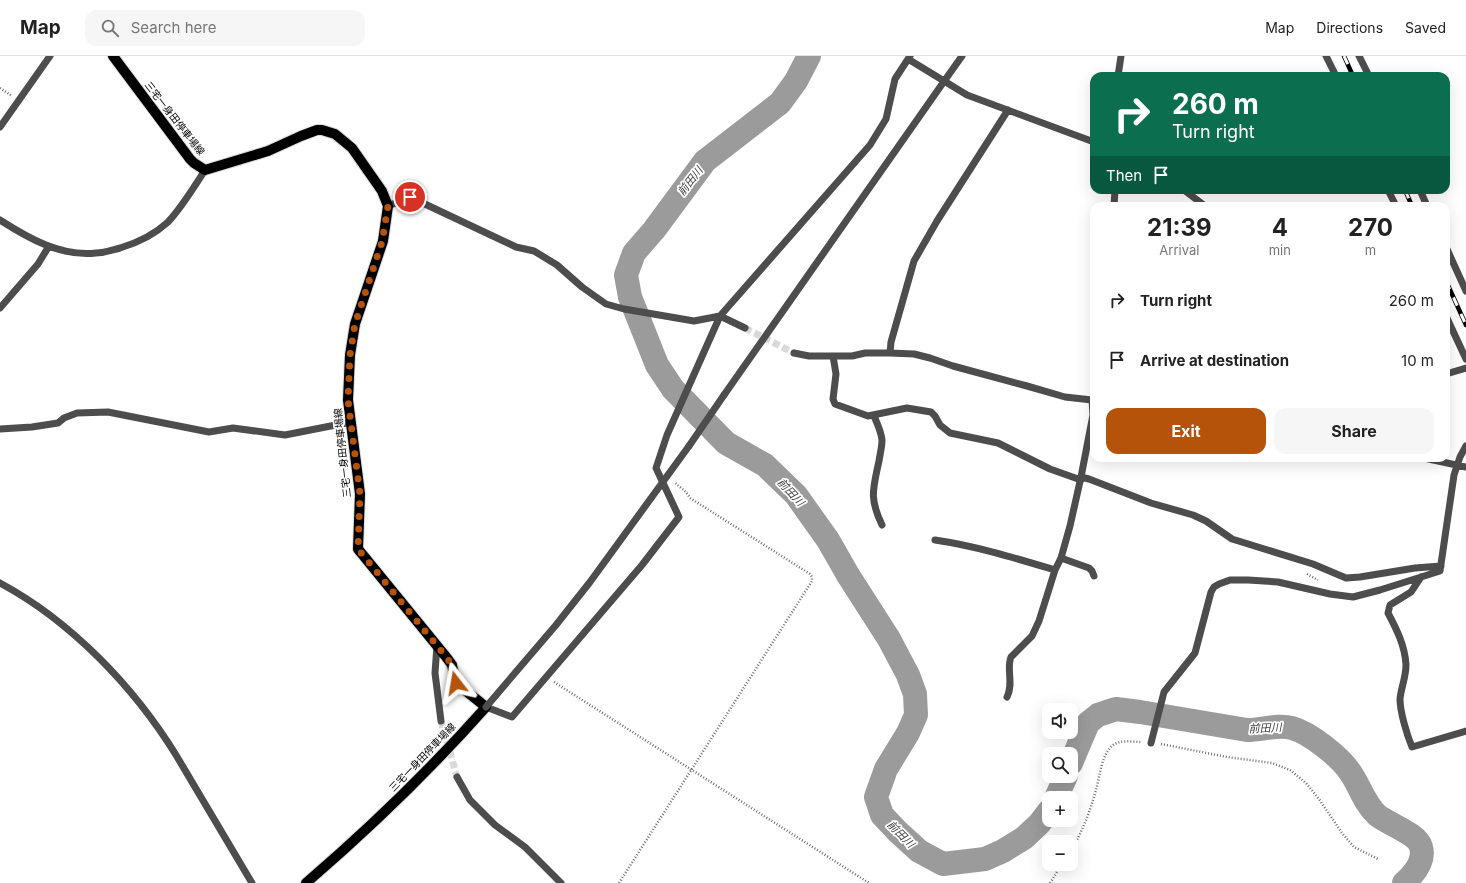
<!DOCTYPE html>
<meta charset="utf-8">
<style>
:root{--surface:#fff;--page:#f6f6f6;--text:#222;--muted:#767676;--line:#e0e0e0;--accent:#b45309}
body{margin:0;font-family:Inter,"Noto Sans JP",sans-serif;background:var(--page);color:var(--text);height:100vh;display:flex;flex-direction:column;font-size:15px;white-space:nowrap}
*{box-sizing:border-box;margin:0}
p{font-size:13px;color:var(--muted)}
.icon{flex:none;width:22px;height:22px;fill:none;stroke:currentColor;stroke-width:2;stroke-linecap:round;stroke-linejoin:round}
.map{position:relative;flex:1;overflow:hidden}
.details{position:absolute;left:1090px;top:146px;width:360px;height:260px;display:flex;flex-direction:column;background:var(--surface);border-radius:12px;box-shadow:0 4px 16px #0002}
.details>*{flex:none}
.top-card{position:absolute;left:1090px;top:16px;width:360px;height:122px;border-radius:12px;box-shadow:0 4px 16px #0002;background:#0b6e4f;color:#fff;overflow:hidden}
.tools{position:absolute;left:1042px;top:647px;display:grid;gap:8px}
.tools a{display:grid;place-items:center;width:36px;height:36px;border-radius:8px;background:var(--surface);box-shadow:0 4px 16px #0002;font-size:20px}
.pin{position:absolute;display:grid;place-items:center;width:34px;height:34px;color:#fff;margin:-17px;border:2px solid #fff;border-radius:50%;box-shadow:0 1px 4px #0007}
.me{position:absolute;width:44px;margin:-22px;rotate:346deg;stroke-linejoin:round;filter:drop-shadow(0 0 3px #0008)}
.turn{display:flex;align-items:center;gap:14px;height:84px;padding:0 16px;font-size:18px}
.turn .icon{width:52px;height:52px;stroke-width:2.5}
.turn b{display:block;font-size:28px;line-height:34px}
.then{display:flex;align-items:center;height:38px;padding:0 16px;background:#0003;gap:8px;font-size:15px}
.eta{display:flex;justify-content:space-evenly;align-items:center;height:68px;text-align:center}
.eta b{font-size:24px;font-weight:700;line-height:28px}
.action{display:flex;gap:8px;margin-top:auto;padding:8px 16px}
.action a{flex:1;height:46px;border-radius:12px;background:var(--accent);color:#fff;font-size:16px;font-weight:700;line-height:46px;text-align:center}
.action a+a{background:var(--page);color:var(--text)}
ul{padding:0;list-style:none}
li{display:flex;align-items:center;gap:12px;height:60px;padding:0 16px}
li div{flex:1}
li b{display:block;font-size:15px}
li em{font-style:normal}
header{display:flex;align-items:center;gap:24px;box-sizing:border-box;height:56px;padding:0 20px;background:var(--surface);border-bottom:1px solid var(--line)}
header strong{font-size:19px}
nav{display:flex;gap:22px;margin-inline-start:auto;font-size:14px}
.search{width:280px;height:36px;background:var(--page);display:flex;align-items:center;gap:10px;box-sizing:border-box;padding:0 14px;border-radius:12px;color:var(--muted);font-size:15px}
.map>svg:first-child{display:block}
.lines{fill:none;stroke-linecap:round;stroke-linejoin:round}
.river{stroke:#9b9b9b;stroke-width:24}
.minor-tunnel{stroke:#d9d9d9;stroke-width:7;stroke-dasharray:7 3.5;stroke-linecap:butt}
.major-casing{stroke:#dbdbdb;stroke-width:12}
.path{stroke:#6f6f6f;stroke-width:2.5;stroke-dasharray:1 2;stroke-linecap:butt}
.minor{stroke:#4d4d4d;stroke-width:7}
.major{stroke:#000;stroke-width:10}
.rail-casing{stroke:#000;stroke-width:4.5}
.rail{stroke:#fff;stroke-width:3;stroke-dasharray:9;stroke-linecap:butt}
.minor-bridge{stroke:#4d4d4d;stroke-width:7}
.route{stroke:#b45309;stroke-width:7;stroke-dasharray:0 12.6}
.labels{text-anchor:middle;stroke-width:3.5;stroke-linejoin:round;paint-order:stroke}
.street-label{font-size:10px;fill:#000;stroke:#fff}
.water-label{font-size:11px;font-style:italic;fill:#3c3c3c;stroke:#fff}
</style>
<header>
<strong>Map</strong>
<div class="search"><svg class="icon" aria-label="search" viewBox="0 0 24 24"><circle cx="10" cy="10" r="6"/><path d="M15 15l6 6"/></svg>Search here</div>
<nav><a>Map</a><a>Directions</a><a>Saved</a></nav>
</header>
<div class="map">
<svg width="1466" height="827" viewBox="0 0 1466 827">
<rect width="100%" height="100%" fill="#fff"/>
<g class="lines">
<!-- river -->
<path class="river" d="M809 0 796 25 780 47 705 105 654 174 634 197 626 219 630 241 657 309 673 333 726 387 765 409 796 439 828 484 848 519 889 583 908 619 915 638 916 659 908 677 886 713 876 741 882 759 898 776 919 795 943 808 985 803 1003 795 1024 782 1039 768 1049 755
M1071 707 1088 667 1098 659 1116 653 1140 656 1247 674C1262 674 1278 668 1292 672 1310 677 1340 701 1350 716 1360 730 1364 747 1377 759 1388 768 1418 778 1421 791 1425 805 1414 818 1404 827
M1056 742 1066 720"/>
<!-- minor-tunnel -->
<path class="minor-tunnel" d="M745 272 794 297
M441 665 457 721"/>
<!-- major casing -->
<g class="major-casing">
<path id="major" d="M113 0 190 103 194 107 205 114 268 95 301 80 317 74H322L335 78 352 92 382 135 388 150 383 185 355 268 350 299 348 344 360 438 358 493 447 602 452 609 456 627 486 651C430 714 370 772 306 827"/>
</g>
<!-- path -->
<path class="path" d="M0 32 12 40
M1307 518 1318 524
M554 626 869 827
M1161 688 1227 701 1272 707 1290 714 1306 727 1319 743 1342 777 1354 791 1378 803
M1071 794C1083 775 1090 755 1096 734 1100 720 1101 700 1112 690 1120 683 1132 686 1142 686
M619 827 812 525V521L810 518 690 442 686 436 674 426
M1050 827 1062 808"/>
<!-- minor -->
<path class="minor" d="M1326 0 1336 20
M1359 0 1369 20
M908 3 967 39 1094 86
M1118 20 1121 0
M945 24 962 0
M0 71 50 0
M1184 134 1205 150
M1388 134 1396 150
M1420 134 1427 150
M388 150 410 141 516 191 534 195 557 209 582 231 606 248 624 253 694 265 720 260 745 272
M1114 150 1115 134
M0 164C28 182 61 201 96 197 104 197 112 194 120 192 137 187 155 178 168 166 182 151 194 131 205 114
M1446 191 1466 235
M0 252 38 208 49 190
M1446 260 1466 303
M794 297 809 300H852L865 297H890L914 298 930 302 953 310 1027 330 1065 341 1092 344 1094 342
M890 297 891 286 914 205 937 165 1008 54
M833 300 836 318 833 343 835 348 868 360 907 352 931 356 935 360 940 369 950 377 998 387 1050 413 1081 424
M1446 318 1466 312
M874 360C877 367 881 375 882 384 882 391 880 398 879 405 873 433 869 442 882 469
M0 373 32 371 58 367 64 362 77 357 108 356 209 376 233 372 285 379 351 366
M689 390 724 339
M1424 402 1466 411
M1081 421 1089 423 1151 447 1193 459 1206 465 1232 483 1313 508 1346 522 1360 521 1415 512 1441 510
M935 484C976 490 1015 502 1055 514
M1061 502 1089 512 1092 515 1094 520
M1421 521 1411 536 1390 549 1388 557C1397 574 1405 590 1406 609 1406 621 1401 632 1400 643 1400 656 1407 679 1412 691L1466 675
M0 527C71 565 134 631 176 699L252 827
M437 589 435 617 441 665
M1007 641C1014 627 1006 613 1011 601L1032 580 1039 565 1055 514 1061 502 1070 470 1081 421 1093 359 1092 344
M486 651 512 661 642 509 679 461 656 412 667 379 720 260 870 89 886 63 895 23 910 0
M1151 687 1164 636 1195 597 1211 536 1214 531 1219 528 1230 524H1248L1278 526 1330 538 1353 541 1380 534 1440 515 1454 419 1460 401 1466 390
M457 721 470 744 495 769 525 791 561 827"/>
<!-- major -->
<use href="#major" class="major"/>
<!-- rail casing -->
<g class="rail-casing">
<path id="rail" d="M1344 0 1353 20
M1405 134 1412 150
M1446 225 1466 269"/>
</g>
<!-- rail -->
<use href="#rail" class="rail"/>
<!-- minor-bridge -->
<path class="minor-bridge" d="M724 339 945 24
M486 651 556 569 590 526 689 390"/>
</g>
<g class="lines">
<!-- route -->
<path class="route" d="M410 141 388 150 382 186 355 268 350 299 348 344 360 438 358 493 447 602 452 609 456 627"/>
</g>
<g class="labels">
<!-- street labels -->
<g class="street-label">
<text transform="translate(175 62) rotate(52)" y="4">三宅一身田停車場線</text>
<text transform="translate(342 397) rotate(-96)" y="4">三宅一身田停車場線</text>
<text transform="translate(422 701) rotate(-46)" y="4">三宅一身田停車場線</text>
</g>
<!-- water labels -->
<g class="water-label">
<text transform="translate(690 125) rotate(-52)" y="4">前田川</text>
<text transform="translate(791 436) rotate(47)" y="4">前田川</text>
<text transform="translate(1265 672) rotate(-3)" y="4">前田川</text>
<text transform="translate(901 778) rotate(45)" y="4">前田川</text>
</g>
</g>
</svg>
<div class="tools">
<a><svg class="icon" aria-label="sound" viewBox="0 0 24 24"><path d="M4 9h4l5-4v14l-5-4H4zM17 9q2 3 0 6"/></svg></a>
<a><svg class="icon" aria-label="search" viewBox="0 0 24 24"><circle cx="10" cy="10" r="6"/><path d="M15 15l6 6"/></svg></a>
<a>+</a>
<a>−</a>
</div>
<div class="pin" style="left:410px;top:141px;background:#d93025"><svg class="icon" aria-label="arrive" viewBox="0 0 24 24"><path d="M6 21V4h12l-3 4 3 4H6"/></svg></div>
<svg class="me" style="left:456px;top:627px" viewBox="-20 -20 40 40"><path d="M0-17L14 15 0 8-14 15z" fill="#b45309" stroke="#fff" stroke-width="4"/></svg>
<div class="top-card">
<div class="turn"><svg class="icon" aria-label="right" viewBox="0 0 24 24"><path d="M7 20v-9h11M14 6l5 5-5 5"/></svg><div><b>260 m</b>Turn right</div></div>
<div class="then">Then<svg class="icon" aria-label="arrive" viewBox="0 0 24 24"><path d="M6 21V4h12l-3 4 3 4H6"/></svg></div>
</div>
<section class="details">
<div class="eta">
<div><b>21:39</b><p>Arrival</p></div>
<div><b>4</b><p>min</p></div>
<div><b>270</b><p>m</p></div>
</div>
<ul>
<li><svg class="icon" aria-label="right" viewBox="0 0 24 24"><path d="M7 20v-9h11M14 6l5 5-5 5"/></svg><div><b>Turn right</b></div><em>260 m</em></li>
<li><svg class="icon" aria-label="arrive" viewBox="0 0 24 24"><path d="M6 21V4h12l-3 4 3 4H6"/></svg><div><b>Arrive at destination</b></div><em>10 m</em></li>
</ul>
<div class="action"><a>Exit</a><a>Share</a></div>
</section>
</div>
